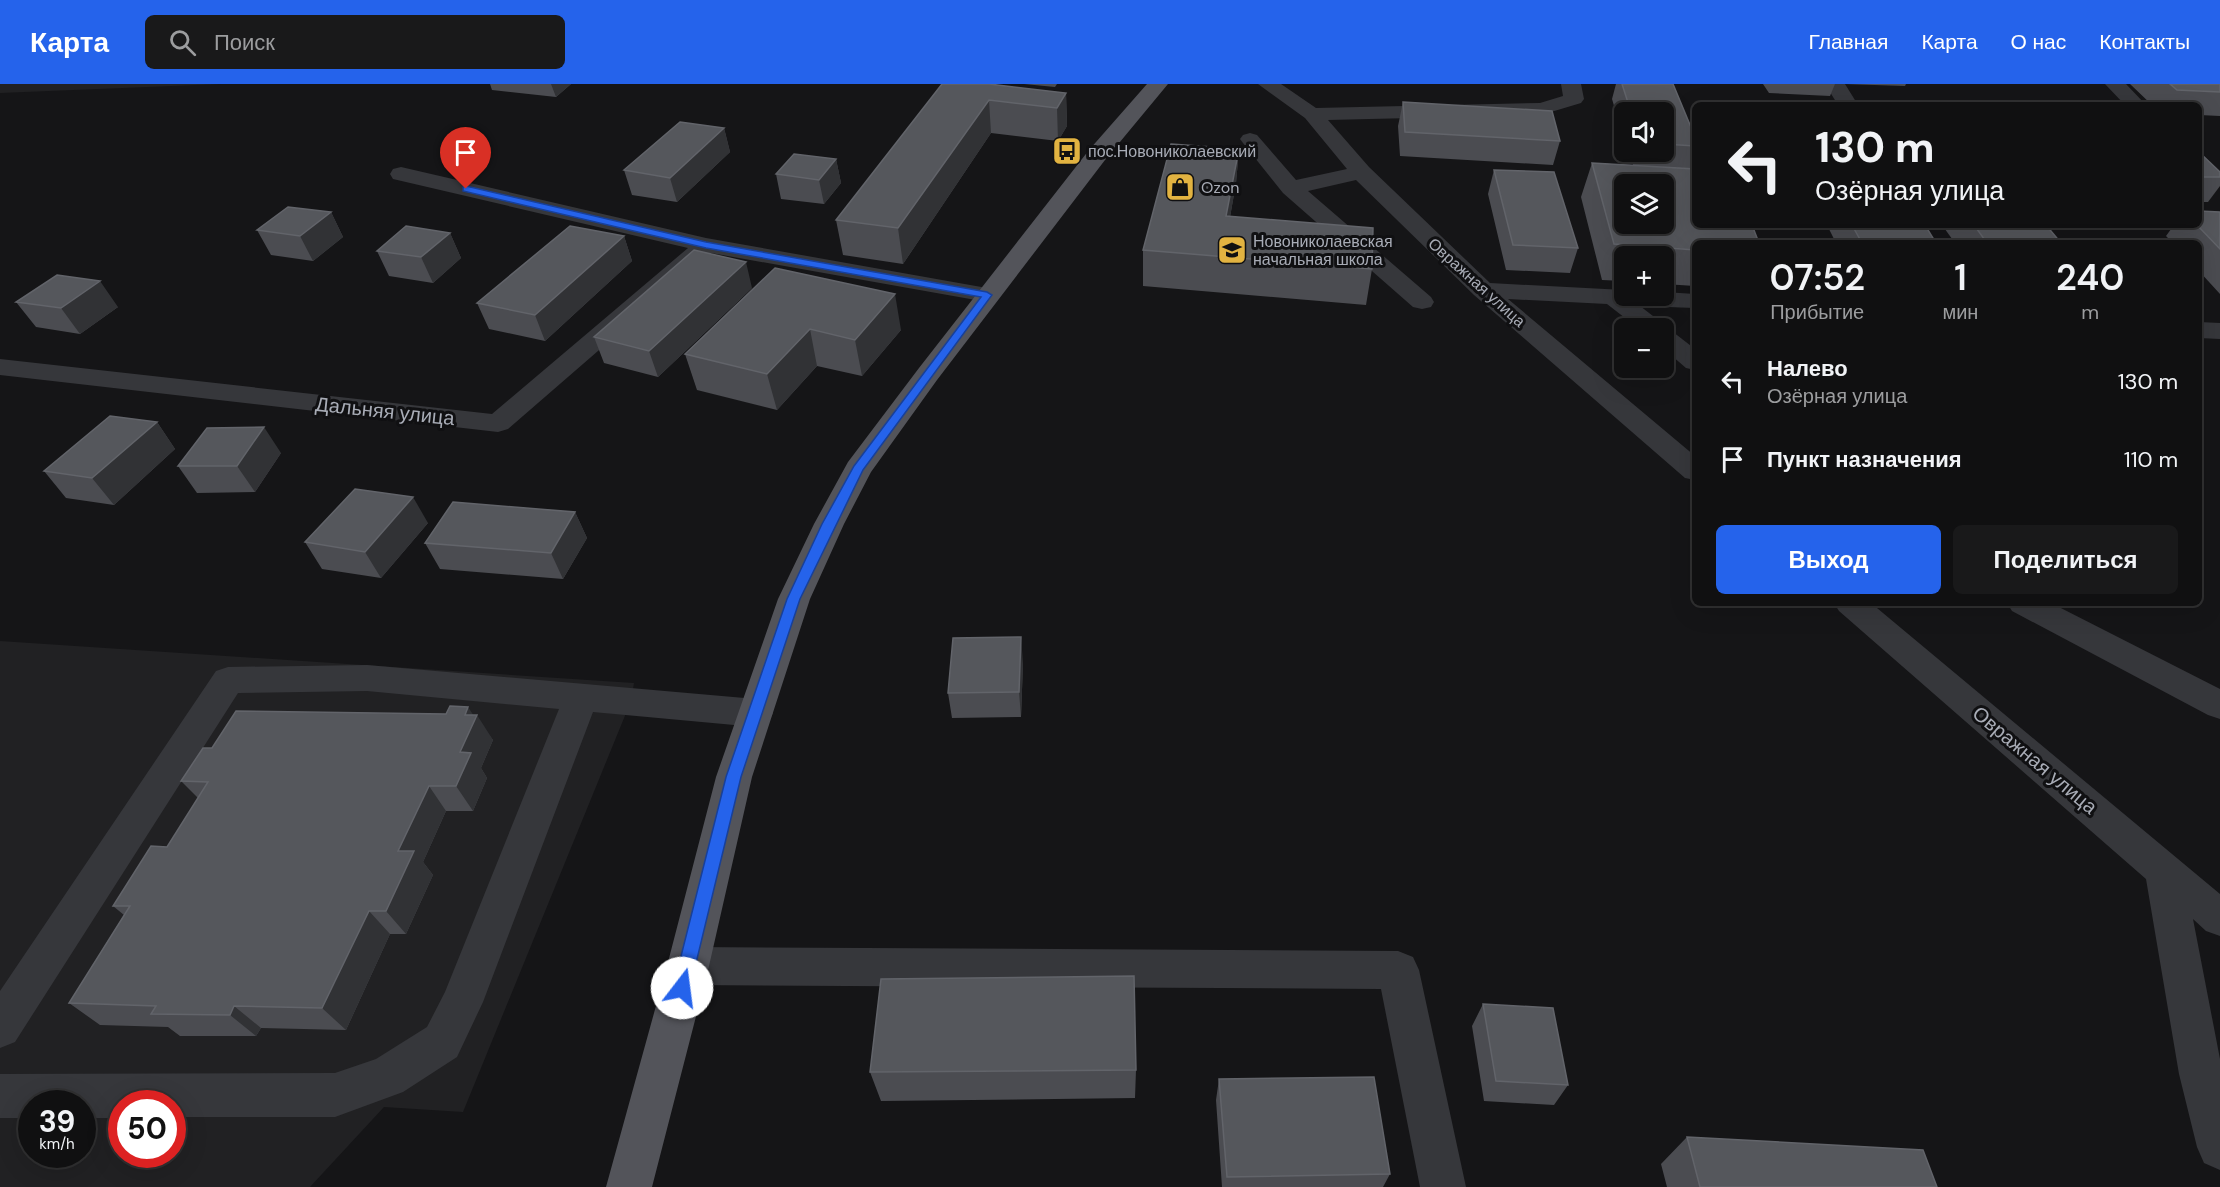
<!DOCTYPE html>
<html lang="ru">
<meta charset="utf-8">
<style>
:root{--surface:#101011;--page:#19191a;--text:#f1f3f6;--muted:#9c9d9f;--line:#303031;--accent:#2563eb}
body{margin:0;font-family:"DM Sans",sans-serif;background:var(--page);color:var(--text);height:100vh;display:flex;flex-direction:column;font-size:22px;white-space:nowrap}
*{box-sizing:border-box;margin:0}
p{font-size:20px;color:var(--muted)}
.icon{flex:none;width:33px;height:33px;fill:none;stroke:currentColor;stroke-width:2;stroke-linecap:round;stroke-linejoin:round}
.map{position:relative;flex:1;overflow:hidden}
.details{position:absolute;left:1692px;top:156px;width:510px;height:366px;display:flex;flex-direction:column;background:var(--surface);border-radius:9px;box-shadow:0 6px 24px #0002,0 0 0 2px var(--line)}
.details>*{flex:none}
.top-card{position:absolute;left:1692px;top:18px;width:510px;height:126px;border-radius:9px;box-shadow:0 6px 24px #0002,0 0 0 2px var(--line);background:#101011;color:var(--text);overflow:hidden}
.tools{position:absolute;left:1614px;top:18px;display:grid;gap:12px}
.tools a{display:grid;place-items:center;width:60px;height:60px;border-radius:9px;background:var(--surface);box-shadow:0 6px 24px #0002,0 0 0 2px var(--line);font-size:30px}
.speed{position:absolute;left:18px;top:1006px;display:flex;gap:12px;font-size:30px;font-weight:700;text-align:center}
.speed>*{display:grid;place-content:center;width:78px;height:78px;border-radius:50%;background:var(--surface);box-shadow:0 6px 24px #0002,0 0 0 2px var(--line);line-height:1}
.speed small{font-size:15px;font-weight:400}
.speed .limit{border:9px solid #d22;background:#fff;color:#111}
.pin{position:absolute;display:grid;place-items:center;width:51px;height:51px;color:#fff;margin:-62px -26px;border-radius:50% 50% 50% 0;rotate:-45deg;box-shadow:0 0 6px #0007}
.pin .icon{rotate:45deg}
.me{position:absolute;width:66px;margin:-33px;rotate:15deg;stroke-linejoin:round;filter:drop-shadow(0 0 4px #0008)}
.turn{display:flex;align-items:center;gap:21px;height:126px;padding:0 24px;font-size:27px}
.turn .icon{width:78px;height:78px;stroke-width:2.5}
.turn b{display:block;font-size:42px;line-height:51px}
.eta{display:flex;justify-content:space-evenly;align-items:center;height:102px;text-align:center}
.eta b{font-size:36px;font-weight:600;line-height:42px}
.primary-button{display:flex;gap:12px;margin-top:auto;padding:12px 24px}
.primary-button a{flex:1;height:69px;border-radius:9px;background:var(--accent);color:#fff;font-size:24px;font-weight:600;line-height:69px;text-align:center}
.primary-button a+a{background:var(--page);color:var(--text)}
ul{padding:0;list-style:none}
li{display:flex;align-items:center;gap:18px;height:78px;padding:0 24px}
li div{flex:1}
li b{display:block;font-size:22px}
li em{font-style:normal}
header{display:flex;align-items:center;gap:36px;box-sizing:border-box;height:84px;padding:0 30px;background:var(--accent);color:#fff}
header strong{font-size:28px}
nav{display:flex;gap:33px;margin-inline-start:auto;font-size:21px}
.search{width:420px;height:54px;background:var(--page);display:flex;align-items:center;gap:15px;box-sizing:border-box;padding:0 21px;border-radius:9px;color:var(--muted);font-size:22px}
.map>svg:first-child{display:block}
.built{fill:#212123;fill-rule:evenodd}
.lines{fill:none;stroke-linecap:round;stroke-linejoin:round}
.minor{fill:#36373b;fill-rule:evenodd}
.major{fill:#53545a;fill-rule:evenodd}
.wall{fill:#4b4c51}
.shaded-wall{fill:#313235}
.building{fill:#55575c;stroke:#62646a;stroke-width:1.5;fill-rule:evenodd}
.route{fill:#2563eb;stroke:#184099;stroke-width:1.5}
.labels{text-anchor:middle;stroke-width:6;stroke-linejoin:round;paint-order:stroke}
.far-poi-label{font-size:16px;fill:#a8acb6;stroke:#101012;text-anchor:start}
.far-street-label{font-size:16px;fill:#a8acb6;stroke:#101012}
.street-label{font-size:20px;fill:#a8acb6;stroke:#101012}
</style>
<header>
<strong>Карта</strong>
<div class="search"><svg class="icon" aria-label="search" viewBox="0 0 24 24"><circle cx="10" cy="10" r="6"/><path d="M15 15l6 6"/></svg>Поиск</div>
<nav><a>Главная</a><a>Карта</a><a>О нас</a><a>Контакты</a></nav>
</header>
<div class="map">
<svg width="2220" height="1103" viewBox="0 0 2220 1103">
<rect width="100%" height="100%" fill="#151517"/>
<!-- built -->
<path class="built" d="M0 0H221L0 9Z
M0 557 634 599 631 617 463 1028 384 1023 310 1103H0ZM32 1020H82V1071H32ZM122 1020H172V1071H122Z"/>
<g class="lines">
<!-- minor -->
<path class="minor" d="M1258 0H1281L1316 24 1540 19 1563 12 1561 0H1581L1584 15 1581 19 1541 31 1328 36 1369 83 1490 199 1624 206V212H1664V208L1695 210V224L1640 222 1662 239 1665 245 1673 248 1695 265V286L1686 284 1664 265V244H1638L1607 220 1508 215 1695 372V396L1685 394 1474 211 1356 96 1308 107 1431 213 1434 218 1431 223 1422 225 1413 223 1283 109 1243 59 1240 55 1243 51 1250 49 1257 51 1296 96 1347 85 1305 34Z
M1825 0H1845L1858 21H1838Z
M2105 0H2126L2146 21H2125Z
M401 83 706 154 987 204 996 206 999 211 996 216 987 218 711 169 508 345 498 348 0 291V275L492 330 688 164 393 95 390 90 393 85Z
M2199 238 2220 239V255L2199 254Z
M1834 519H1871L2220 810V852L2206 847 2193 835 2220 975V1086L2204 1079 2197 1063 2179 990 2146 795 1839 527Z
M2007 519H2051L2220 605V635L2208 631 2012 527Z
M367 581 756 615 768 619 773 629 768 639 756 643 593 628 483 918 457 973 403 1008 335 1033H172V1020H122V1034H82V1020H32V1034H0V990L335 989 376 975 427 943 445 908 559 625 367 607 238 609 15 958 0 964V907L216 587 228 583Z
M688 863 1398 867 1413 873 1419 886 1466 1103H1420L1381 905 688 901 673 895 667 882 673 869Z"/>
<!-- major -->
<path class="major" d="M1147 0H1168L1105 76 937 296 871 388 844 440 810 515 752 693 709 882 652 1103H606L667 882 716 693 778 515 814 440 848 378 919 284 1089 66Z"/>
</g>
<!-- wall -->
<path class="wall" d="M490 0H571L556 13 492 6Z
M942 0 1066 9 1067 42 1058 57 991 49 903 180 843 171 836 136Z
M1024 0H1057L1055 3Z
M1616 0H1673L1695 53V71L1690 85 1695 159V202L1664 200V172H1624V197L1602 196 1581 113 1592 79 1633 81 1629 68H1664V28H1624V55L1612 15Z
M1763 0H1835L1830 12 1769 9Z
M1844 0H1906L1905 2Z
M2130 0H2220V32L2199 31V21H2152Z
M1403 18 1560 57 1553 81 1400 72 1398 42Z
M724 44 730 68 677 118 632 111 624 86Z
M1239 65 1236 99 1230 133 1372 185 1366 221 1143 202V166Z
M2199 68 2220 88V102L2208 118H2199Z
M836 75 841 99 824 120 781 115 776 90Z
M1494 86 1578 164 1570 189 1506 186 1488 110Z
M331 128 343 153 313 177 271 171 257 146Z
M2220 128V210L2199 187V159H2173L2166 152 2174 141H2199Z
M1827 141H1925L1936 159H1836Z
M1942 141H2046L2061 159H1955Z
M450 149 461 174 433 199 389 192 377 167Z
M624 152 632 177 545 257 489 245 477 219Z
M775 184 901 246 862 292 817 282 777 326 697 306 685 270Z
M752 204 658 293 604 279 594 253Z
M16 218 118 223 80 250 36 243Z
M157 338 175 365 114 421 66 414 44 387Z
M281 369 255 408 197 409 178 382Z
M575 428 587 454 563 495 440 485 425 459Z
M428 439 381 494 322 485 305 458Z
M1023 579 1021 633 952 634 948 609Z
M473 631 493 656 481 684 487 694 473 727H446L423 778 433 791 406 850H390L346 946 261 944 256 952H180L168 943 100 941 69 919 124 831 113 822 167 763 198 714 181 697 212 664Z
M1483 920 1568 1001 1554 1021 1484 1017 1472 942Z
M1136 986 1135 1014 881 1017 870 988Z
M1219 995 1390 1090 1383 1103H1222L1216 1016Z
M1687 1053 1937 1103H1667L1661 1080Z"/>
<!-- shaded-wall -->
<path class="shaded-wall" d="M551 0H571L556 13Z
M1066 9 1067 42 1058 57 1057 24Z
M989 16 991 49 903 180 898 144Z
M724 44 730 68 677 118 670 94Z
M1239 65 1236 99 1224 167 1226 132Z
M836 75 841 99 824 120 819 96Z
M331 128 343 153 313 177 300 152Z
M450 149 461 174 433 199 421 173Z
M624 152 632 177 545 257 535 231Z
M746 178 752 204 658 293 649 267Z
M100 197 118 223 80 250 61 224Z
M895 210 901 246 862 292 855 256Z
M810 245 817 282 777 326 767 290Z
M157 338 175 365 114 421 92 394Z
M264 343 281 369 255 408 237 382Z
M413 413 428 439 381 494 365 468Z
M575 428 587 454 563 495 551 469Z
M1021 553 1023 579 1021 633 1019 608Z
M468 623 476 635 477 631 493 656 481 684 487 694 473 727 456 702 465 631Z
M429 702 446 727 423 778 433 791 406 850 386 827 398 767Z
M369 827 390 850 346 946 322 924Z
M234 922 261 944 256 952 230 931Z"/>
<!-- building -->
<path class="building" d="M942 0H989L1066 9 1057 24 989 16 898 144 836 136Z
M1622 0H1673L1695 53V62L1664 60V28H1631Z
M2170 0H2220V8L2177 6Z
M1403 18 1552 27 1560 57 1405 48Z
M680 38 724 44 670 94 624 86Z
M1171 60 1239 65 1226 132 1373 144 1372 185 1143 166Z
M2199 68 2220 88V93H2199Z
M794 70 836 75 819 96 776 90Z
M1592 79 1695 85V141H1752L1759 159H1695V166L1614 160ZM1624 100H1664V140H1624Z
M1494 86 1554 88 1578 164 1513 161Z
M288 123 331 128 300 152 257 146Z
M2199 127 2220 128V165L2197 141H2199Z
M1852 141H1925L1936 159H1862Z
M1974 141H2046L2061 159H1987Z
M406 142 450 149 421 173 377 167Z
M570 142 624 152 535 231 477 219Z
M694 166 746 178 649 267 594 253Z
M775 184 895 210 855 256 810 245 767 290 685 270Z
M57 191 100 197 61 224 16 218Z
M110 332 157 338 92 394 44 387Z
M264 343 237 382H178L207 344Z
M355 405 413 413 365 468 305 458Z
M453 418 575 428 551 469 425 459Z
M1021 553 1019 608 948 609 953 554Z
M450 622 468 623 465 631H477L460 668 471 669 456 702H429L398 767H414L386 827H369L322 924 234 922 230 931 151 930 156 922 69 919 130 822H113L151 762 167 763 208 698 181 697 203 664H212L236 627 446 630Z
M1134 892 1136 986 870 988 881 895Z
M1483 920 1553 924 1568 1001 1496 997Z
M1374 993 1390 1090 1227 1093 1219 995Z
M1687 1053 1923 1066 1937 1103H1700Z"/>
<!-- route -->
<path class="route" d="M466 102 706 158 987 208 992 211 863 386 800 515 741 693 690 904 688 910 682 912 676 910 673 904 726 693 787 515 822 440 854 382 981 213 706 164 463 107V103Z"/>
<!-- icons -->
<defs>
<g id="bus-square" transform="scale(1.5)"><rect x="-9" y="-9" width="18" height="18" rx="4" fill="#e2b341" stroke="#101012"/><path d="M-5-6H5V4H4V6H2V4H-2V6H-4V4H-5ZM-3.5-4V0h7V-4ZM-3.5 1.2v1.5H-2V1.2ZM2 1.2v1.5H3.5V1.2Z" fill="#111"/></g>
<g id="shop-square" transform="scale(1.5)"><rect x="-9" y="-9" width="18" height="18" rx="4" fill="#e2b341" stroke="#101012"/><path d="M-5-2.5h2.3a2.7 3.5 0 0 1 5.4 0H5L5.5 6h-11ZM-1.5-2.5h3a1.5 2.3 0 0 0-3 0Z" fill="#111"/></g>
<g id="school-square" transform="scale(1.5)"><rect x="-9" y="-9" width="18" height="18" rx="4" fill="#e2b341" stroke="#101012"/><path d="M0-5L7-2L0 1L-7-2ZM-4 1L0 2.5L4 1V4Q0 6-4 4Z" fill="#111"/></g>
</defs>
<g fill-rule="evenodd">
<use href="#bus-square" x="1067" y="67"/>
<use href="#shop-square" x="1180" y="103"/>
<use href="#school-square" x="1232" y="166"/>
</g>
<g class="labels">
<!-- far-poi labels -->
<g class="far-poi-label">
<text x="1088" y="73">пос.Новониколаевский</text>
<text x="1201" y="109">Ozon</text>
<text x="1253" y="163">Новониколаевская<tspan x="1253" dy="18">начальная школа</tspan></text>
</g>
<!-- far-street labels -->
<g class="far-street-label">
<text transform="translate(1477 198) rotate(42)" y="6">Овражная улица</text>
</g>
<!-- street labels -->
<g class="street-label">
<text transform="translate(385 327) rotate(6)" y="7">Дальняя улица</text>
<text transform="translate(2035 676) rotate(40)" y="7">Овражная улица</text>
</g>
</g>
</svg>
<div class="tools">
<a><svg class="icon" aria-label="sound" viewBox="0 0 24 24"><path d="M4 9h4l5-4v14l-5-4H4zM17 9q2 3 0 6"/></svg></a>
<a><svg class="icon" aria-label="layers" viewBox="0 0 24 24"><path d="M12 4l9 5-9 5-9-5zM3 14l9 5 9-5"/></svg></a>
<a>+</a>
<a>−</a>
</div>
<div class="speed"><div>39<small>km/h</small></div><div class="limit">50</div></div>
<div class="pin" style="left:466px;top:105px;background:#d93025"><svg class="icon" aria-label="arrive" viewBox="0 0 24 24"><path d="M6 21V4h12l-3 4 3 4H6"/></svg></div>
<svg class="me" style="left:682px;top:904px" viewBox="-20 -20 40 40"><circle r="19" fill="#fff"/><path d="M0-13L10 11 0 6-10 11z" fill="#2563eb"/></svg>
<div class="top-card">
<div class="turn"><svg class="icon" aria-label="left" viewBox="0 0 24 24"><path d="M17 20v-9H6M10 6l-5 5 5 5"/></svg><div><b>130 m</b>Озёрная улица</div></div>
</div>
<section class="details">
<div class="eta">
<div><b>07:52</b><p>Прибытие</p></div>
<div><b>1</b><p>мин</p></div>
<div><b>240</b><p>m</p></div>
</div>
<ul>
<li><svg class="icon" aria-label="left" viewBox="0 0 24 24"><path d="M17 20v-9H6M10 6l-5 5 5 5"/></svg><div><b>Налево</b><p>Озёрная улица</p></div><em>130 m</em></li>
<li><svg class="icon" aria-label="arrive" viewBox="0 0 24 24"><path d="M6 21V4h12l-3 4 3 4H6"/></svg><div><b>Пункт назначения</b></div><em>110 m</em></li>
</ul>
<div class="primary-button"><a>Выход</a><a>Поделиться</a></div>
</section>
</div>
